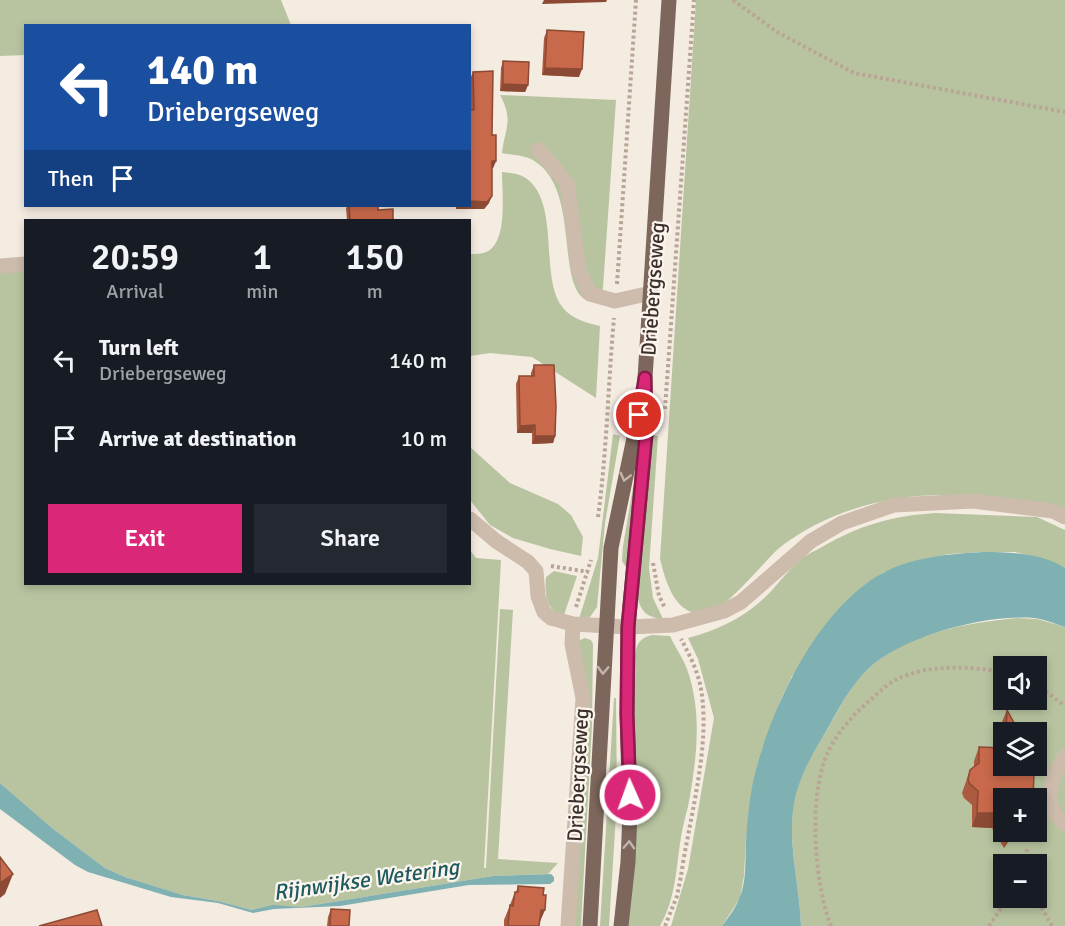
<!DOCTYPE html>
<meta charset="utf-8">
<style>
:root{--surface:#171b24;--page:#242831;--text:#f1f3f6;--muted:#9ea1a6;--accent:#db2777}
body{margin:0;font-family:Signika,sans-serif;background:var(--page);color:var(--text);height:100vh;display:flex;flex-direction:column;font-size:22px;white-space:nowrap}
*{box-sizing:border-box;margin:0}
p{font-size:20px;color:var(--muted)}
.icon{flex:none;width:33px;height:33px;fill:none;stroke:currentColor;stroke-width:2;stroke-linecap:round;stroke-linejoin:round}
.map{position:relative;flex:1;overflow:hidden}
.panel{position:absolute;left:24px;top:219px;width:447px;height:366px;display:flex;flex-direction:column;background:var(--surface);border-radius:0px;box-shadow:0 3px 9px #0003}
.panel>*{flex:none}
.hud{position:absolute;left:24px;top:24px;width:447px;height:183px;border-radius:0px;box-shadow:0 3px 9px #0003;background:#1a4fa0;color:#fff;overflow:hidden}
.fabs{position:absolute;left:993px;top:656px;display:grid;gap:12px}
.fabs a{display:grid;place-items:center;width:54px;height:54px;border-radius:0px;background:var(--surface);box-shadow:0 3px 9px #0003;font-size:30px}
.pin{position:absolute;display:grid;place-items:center;width:51px;height:51px;color:#fff;margin:-26px;border:3px solid #fff;border-radius:50%;box-shadow:0 2px 6px #0007}
.me{position:absolute;width:66px;margin:-33px;rotate:358deg;stroke-linejoin:round;filter:drop-shadow(0 0 4px #0008)}
.turn{display:flex;align-items:center;gap:21px;height:126px;padding:0 24px;font-size:27px}
.turn .icon{width:78px;height:78px;stroke-width:2.5}
.turn b{display:block;font-size:42px;line-height:51px}
.then{display:flex;align-items:center;height:57px;padding:0 24px;background:#0003;gap:12px;font-size:22px}
.eta{display:flex;justify-content:space-evenly;align-items:center;height:102px;text-align:center}
.eta b{font-size:36px;font-weight:600;line-height:42px}
.button{display:flex;gap:12px;margin-top:auto;padding:12px 24px}
.button a{flex:1;height:69px;border-radius:0px;background:var(--accent);color:#fff;font-size:24px;font-weight:600;line-height:69px;text-align:center}
.button a+a{background:var(--page);color:var(--text)}
ul{padding:0;list-style:none}
li{display:flex;align-items:center;gap:18px;height:78px;padding:0 24px}
li div{flex:1}
li b{display:block;font-size:22px}
li em{font-style:normal}
.map>svg:first-child{display:block}
.green{fill:#b8c4a0;fill-rule:evenodd}
.water{fill:#7fb0b2}
.lines{fill:none;stroke-linecap:round;stroke-linejoin:round}
.path{stroke:#b9a596;stroke-width:4;stroke-dasharray:3 3;stroke-linecap:butt}
.minor{stroke:#cdbbac;stroke-width:15}
.major{stroke:#7d675c;stroke-width:15}
.wall{fill:#ac5a40}
.shaded-wall{fill:#8c4a34}
.building{fill:#c8694b;stroke:#8c4a34;stroke-width:1.5}
.oneway{stroke:#c2b5ac}
.route-casing{stroke:#8e194d;stroke-width:15}
.route{stroke:#db2777;stroke-width:10}
.labels{text-anchor:middle;stroke-width:4.5;stroke-linejoin:round;paint-order:stroke}
.street-label{font-size:21px;fill:#3b302b;stroke:#fbf5ee}
.water-label{font-size:22px;font-style:italic;fill:#1f5a5e;stroke:#fbf5ee}
</style>
<div class="map">
<svg width="1065" height="926" viewBox="0 0 1065 926">
<rect width="100%" height="100%" fill="#f4ebe1"/>
<!-- green -->
<path class="green" d="M0 0H281L291 25 26 26 25 55 0 56Z
M696 0H1065V509C984 495 916 484 837 515 817 523 795 535 778 549 763 563 726 609 708 613 676 619 666 583 660 559Z
M500 95 616 100 602 302C598 302 592 302 588 301 554 287 582 189 533 160 524 155 512 155 502 153 505 127 514 121 500 95Z
M502 172C509 173 518 173 524 177 562 200 538 278 563 308 572 319 587 323 600 326L596 398 532 357 490 353 470 356V254C477 254 487 254 492 248 507 233 502 192 502 172Z
M25 268 26 584H470V550L476 558 501 560 484 868H486L500 609 513 610 498 859 558 863 548 874 493 876 339 901 301 907 273 906 252 910 218 901 183 895 125 877 105 868 52 828 0 783V271Z
M613 434 620 436 605 523 597 607 590 617 579 619 598 558Z
M653 435 658 436 649 568 653 598 663 619C648 617 643 614 638 600Z
M470 447 510 483 558 504 571 515 583 537 581 556 550 549 513 538 490 525 470 500Z
M633 487H634L627 569 622 561 623 546Z
M935 513 1037 517 1065 530V568L1040 558 1015 552H983L949 554 913 562 882 573 792 676 781 699 762 750 746 838 744 876 740 898 722 926H671L688 869 714 718 698 659 688 638C714 631 740 620 761 601 775 589 785 573 799 561 805 555 815 551 822 547 860 525 892 516 935 513Z
M554 571 577 576 563 618C547 608 544 596 546 577Z
M1017 618 1037 619 1065 627V926H801C800 886 787 844 794 803 798 778 812 755 825 733 837 713 851 684 868 669 907 633 966 623 1017 618ZM1004 666H1036V699H1004ZM1004 732H1036V765H1004ZM1004 798H1036V831H1004ZM1004 864H1036V897H1004Z
M652 635 670 636C675 647 683 658 687 669 702 711 697 754 690 796 688 810 683 823 681 837 676 868 676 898 660 926H627L635 656C636 644 640 638 652 635Z
M585 638 591 640 593 644 592 725 581 926H572L578 641Z
M614 698H616L617 799 609 926H600Z"/>
<!-- water -->
<path class="water" d="M983 552C1010 552 1042 553 1065 568V627C1055 624 1044 619 1034 618 986 614 903 636 868 669 850 686 837 712 825 733 812 755 798 779 794 804 787 844 800 886 801 926H722C728 918 735 909 739 899 747 882 745 859 746 841 747 823 749 804 752 787 767 715 815 611 881 574 911 557 949 554 983 552Z
M0 783 52 828 105 868 125 877 183 895 218 901 252 910 273 905 301 907 339 901 493 876 551 874 554 877V881L550 884 469 885 340 906 274 909 253 913 218 903 171 897 88 872 75 865 0 809Z"/>
<g class="lines">
<!-- path -->
<path class="path" d="M733 0 777 32 854 73 1065 112
M617 284 636 0
M665 409 694 0
M598 517C607 451 608 384 614 318
M653 563 659 596 665 608
M551 566 589 572
M576 607 591 560
M1036 684 1065 706
M1026 864 1027 847
M1036 897 1052 926
M665 926 677 896 681 876C689 819 711 747 701 689 698 671 689 654 681 639
M831 926C814 884 808 793 828 752 837 733 852 716 868 702 879 692 890 681 904 676 936 664 971 667 1004 672
M989 926 1009 897"/>
<!-- minor -->
<path class="minor" d="M539 150 567 183 579 271 590 294 615 301 651 293
M0 266 26 264
M470 519 496 541 528 562 536 571 538 596 544 612 551 618 573 624 628 627 673 625 724 611 741 602 811 541 842 523 894 505 973 501 1053 511 1065 517
M1065 756C1051 779 1039 804 1065 824
M568 926 583 698 572 644 573 624"/>
<!-- major -->
<path class="major" d="M590 926 611 548 639 414
M621 926 628 862 630 812 627 714 628 627 646 434 645 378 669 0"/>
</g>
<!-- wall -->
<path class="wall" d="M547 30 579 77 542 75 544 38Z
M503 61 528 85 525 92 500 91 501 68Z
M473 72 492 135 496 161 493 168 492 169 489 203 484 209H456V206H470L471 110 470 79Z
M348 206H378V210L393 220H347L346 208Z
M534 365 555 436 553 443 532 444V433H517L516 384 519 376H531V373Z
M1007 710 1019 732H1004V831H1028L1025 837H1011L1004 848 992 828 972 827V805L964 798 962 793 970 770 974 767V761L979 747H1001V724Z
M518 886 539 924V926H504V920L510 905 515 892H516Z
M331 909 349 926H327L328 917Z"/>
<!-- shaded-wall -->
<path class="shaded-wall" d="M544 0H607L606 2 542 4Z
M545 68 582 69 579 77 542 75Z
M503 84 528 85 525 92 500 91Z
M492 161H496L493 168 489 169Z
M492 196 489 203 484 209H456L457 206H470V201Z
M535 425 532 433H517L520 426Z
M535 436H555L553 443 532 444Z
M977 813H997L992 828 972 827Z
M1011 831H1028L1025 837H1011L1004 848Z
M13 874 5 894 0 898V883Z
M541 910H545L539 924Z"/>
<!-- building -->
<path class="building" d="M547 30 584 32 582 69 545 68Z
M503 61 529 62 528 85 503 84Z
M493 71 492 135H496V161H492V196L487 202 470 201V110H474L473 72Z
M349 206H378V210L393 209V220H350Z
M534 365H554L556 406 555 436H535V425L520 426 519 376H534Z
M1007 710 1019 732H1006Z
M979 747 1004 748V765H1033V772L1034 773 1033 798H1004V824L997 813H977L978 791 969 783 968 779 970 770 979 763Z
M0 857 13 874 0 883Z
M518 886 544 888 543 895H546L545 910H541L539 926H508L510 905 513 906 515 892H518Z
M331 909 350 910 349 926H330Z
M97 910 102 926H39Z"/>
<!-- one-way arrows -->
<defs><path id="oneway-chevron" d="M-2-3.5L2.5 0L-2 3.5" fill="none" stroke-width="1.6" stroke-linecap="round" stroke-linejoin="round" transform="scale(1.5)"/></defs>
<g class="oneway">
<use href="#oneway-chevron" transform="translate(625 477) rotate(104)"/>
<use href="#oneway-chevron" transform="translate(603 670) rotate(92)"/>
<use href="#oneway-chevron" transform="translate(629 845) rotate(-87)"/>
</g>
<g class="lines">
<!-- route casing -->
<g class="route-casing">
<path id="route" d="M630 795 627 714 628 627 646 434 645 378 639 415"/>
</g>
<!-- route -->
<use href="#route" class="route"/>
</g>
<g class="labels">
<!-- street labels -->
<g class="street-label">
<text transform="translate(653 289) rotate(-86)" y="7">Driebergseweg</text>
<text transform="translate(578 775) rotate(-87)" y="7">Driebergseweg</text>
</g>
<!-- water labels -->
<g class="water-label">
<text transform="translate(366 879) rotate(-8)" y="8">Rijnwijkse Wetering</text>
</g>
</g>
</svg>
<div class="fabs">
<a><svg class="icon" aria-label="sound" viewBox="0 0 24 24"><path d="M4 9h4l5-4v14l-5-4H4zM17 9q2 3 0 6"/></svg></a>
<a><svg class="icon" aria-label="layers" viewBox="0 0 24 24"><path d="M12 4l9 5-9 5-9-5zM3 14l9 5 9-5"/></svg></a>
<a>+</a>
<a>−</a>
</div>
<div class="pin" style="left:639px;top:415px;background:#d93025"><svg class="icon" aria-label="arrive" viewBox="0 0 24 24"><path d="M6 21V4h12l-3 4 3 4H6"/></svg></div>
<svg class="me" style="left:630px;top:795px" viewBox="-20 -20 40 40"><circle r="17" fill="#db2777" stroke="#fff" stroke-width="3"/><path d="M0-11L8 9 0 5-8 9z" fill="#fff"/></svg>
<div class="hud">
<div class="turn"><svg class="icon" aria-label="left" viewBox="0 0 24 24"><path d="M17 20v-9H6M10 6l-5 5 5 5"/></svg><div><b>140 m</b>Driebergseweg</div></div>
<div class="then">Then<svg class="icon" aria-label="arrive" viewBox="0 0 24 24"><path d="M6 21V4h12l-3 4 3 4H6"/></svg></div>
</div>
<section class="panel">
<div class="eta">
<div><b>20:59</b><p>Arrival</p></div>
<div><b>1</b><p>min</p></div>
<div><b>150</b><p>m</p></div>
</div>
<ul>
<li><svg class="icon" aria-label="left" viewBox="0 0 24 24"><path d="M17 20v-9H6M10 6l-5 5 5 5"/></svg><div><b>Turn left</b><p>Driebergseweg</p></div><em>140 m</em></li>
<li><svg class="icon" aria-label="arrive" viewBox="0 0 24 24"><path d="M6 21V4h12l-3 4 3 4H6"/></svg><div><b>Arrive at destination</b></div><em>10 m</em></li>
</ul>
<div class="button"><a>Exit</a><a>Share</a></div>
</section>
</div>
